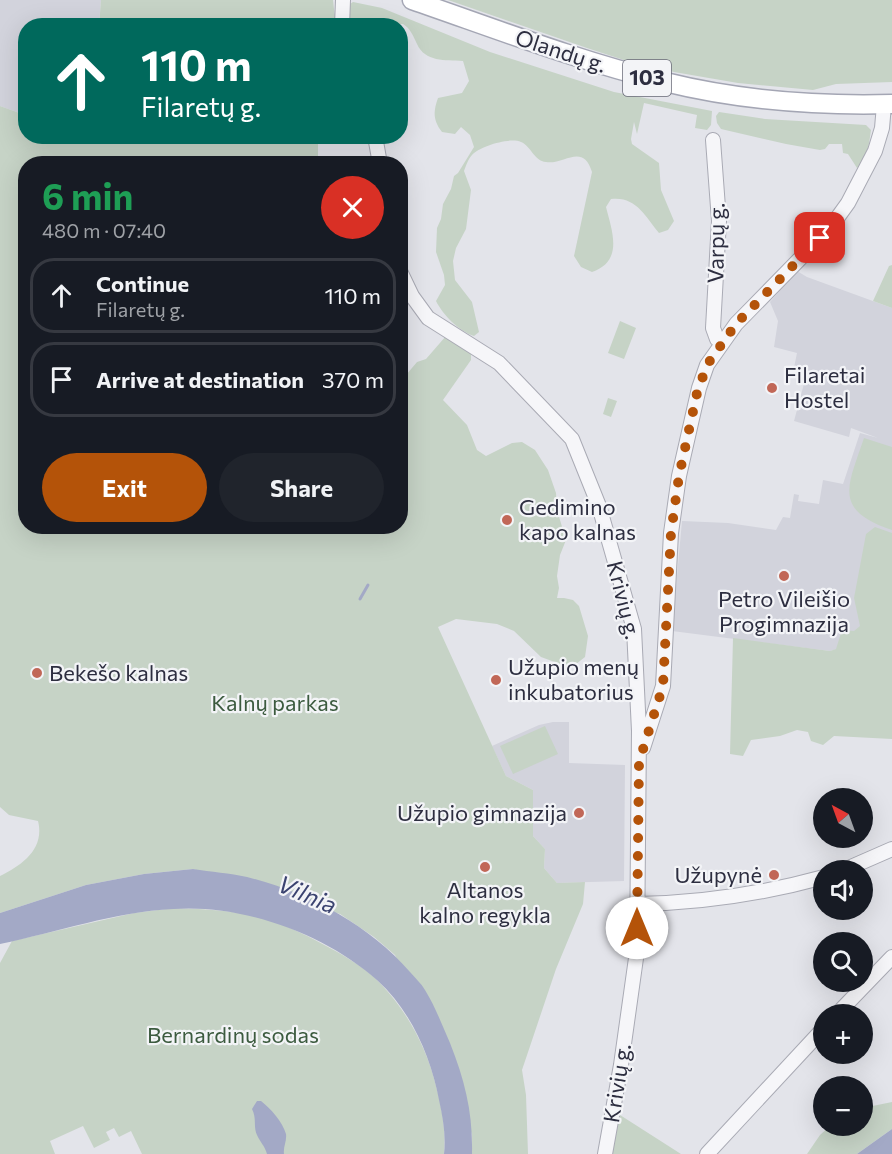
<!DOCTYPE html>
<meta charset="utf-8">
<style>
:root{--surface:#171b24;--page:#20242c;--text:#f1f3f6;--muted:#9ea1a6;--line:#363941;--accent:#b45309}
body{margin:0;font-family:Commissioner,sans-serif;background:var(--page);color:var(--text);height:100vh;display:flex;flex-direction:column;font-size:22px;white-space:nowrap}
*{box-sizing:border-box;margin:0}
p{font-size:20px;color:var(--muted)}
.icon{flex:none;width:33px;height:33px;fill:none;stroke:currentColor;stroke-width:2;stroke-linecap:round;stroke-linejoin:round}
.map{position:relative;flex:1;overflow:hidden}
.side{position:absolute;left:18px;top:156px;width:390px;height:378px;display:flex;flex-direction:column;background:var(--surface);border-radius:24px;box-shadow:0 6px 24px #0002}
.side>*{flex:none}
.guide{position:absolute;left:18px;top:18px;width:390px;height:126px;border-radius:24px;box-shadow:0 6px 24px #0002;background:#00695c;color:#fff;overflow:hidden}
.needle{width:39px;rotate:319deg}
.fabs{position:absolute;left:813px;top:788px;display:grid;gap:12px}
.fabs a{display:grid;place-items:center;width:60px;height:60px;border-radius:50%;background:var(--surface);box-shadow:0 6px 24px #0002;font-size:30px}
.pin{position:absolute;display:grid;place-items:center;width:51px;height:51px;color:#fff;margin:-26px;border-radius:12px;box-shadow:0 3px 9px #0006}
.me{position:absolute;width:66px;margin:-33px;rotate:0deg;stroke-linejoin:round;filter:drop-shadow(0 0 4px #0008)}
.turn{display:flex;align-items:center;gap:21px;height:126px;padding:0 24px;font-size:27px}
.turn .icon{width:78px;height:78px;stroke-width:2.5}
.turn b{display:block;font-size:42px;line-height:51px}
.round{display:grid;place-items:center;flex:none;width:63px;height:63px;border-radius:32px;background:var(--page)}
.overview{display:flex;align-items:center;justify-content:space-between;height:102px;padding:0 24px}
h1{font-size:36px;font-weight:700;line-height:45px;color:#1e9e55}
.action{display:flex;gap:12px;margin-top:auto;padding:12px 24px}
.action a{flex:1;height:69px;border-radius:36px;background:var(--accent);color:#fff;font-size:24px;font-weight:700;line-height:69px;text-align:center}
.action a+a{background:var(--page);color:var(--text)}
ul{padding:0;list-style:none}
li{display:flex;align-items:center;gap:18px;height:75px;margin:0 12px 9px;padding:0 12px;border:3px solid var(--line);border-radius:24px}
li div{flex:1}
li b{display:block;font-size:22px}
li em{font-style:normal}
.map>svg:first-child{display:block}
.built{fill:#d2d3dc}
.green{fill:#c6d3c6}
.water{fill:#a3a9c6}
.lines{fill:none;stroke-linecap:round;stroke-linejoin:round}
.stream{stroke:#a3a9c6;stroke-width:3}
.minor-casing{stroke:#a9aab4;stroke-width:16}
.major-casing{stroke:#a4a6b4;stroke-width:21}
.minor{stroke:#f6f6f9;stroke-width:14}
.major{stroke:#fff;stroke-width:18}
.route{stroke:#b45309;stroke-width:10;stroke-dasharray:0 18}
.poi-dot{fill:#c16757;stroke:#f3f4f7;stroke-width:2}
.labels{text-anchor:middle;stroke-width:4.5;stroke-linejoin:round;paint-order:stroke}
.shield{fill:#f3f4f7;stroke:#686977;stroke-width:1.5}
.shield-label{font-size:21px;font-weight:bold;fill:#2d2e40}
.street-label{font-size:22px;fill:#2d2e40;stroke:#f3f4f7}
.poi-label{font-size:22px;fill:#2d2e40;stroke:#f3f4f7;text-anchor:start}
.park-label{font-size:22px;fill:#3c5b3f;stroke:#f3f4f7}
.water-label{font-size:24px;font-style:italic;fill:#3b4370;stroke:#f3f4f7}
</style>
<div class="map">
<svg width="892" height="1154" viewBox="0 0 892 1154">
<rect width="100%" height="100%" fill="#e3e4ea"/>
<!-- built -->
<path class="built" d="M0 0H101L99 25 26 26 25 115 0 106Z
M797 271 807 277 892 308V635L830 651 672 631 682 521 728 523 776 530 783 517 790 518 794 494 799 495 798 501 819 504 823 480 843 484 860 433 878 438 851 428 849 437 794 421 805 380 792 377 797 353 774 347 778 321 770 302Z
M553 722H569V763L625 765 624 881 557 883 544 868 545 849 533 836V790L506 776 492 746 539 725Z"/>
<!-- green -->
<path class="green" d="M101 0H333L335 18 343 23 344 8 353 2 382 8 490 52 614 92 712 111 711 125 707 130 695 128 697 115 644 103 637 134 634 122 631 139 632 144 659 163 661 190 674 221 668 230 659 233C645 216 636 196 611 199L606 207C612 231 624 261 592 272L581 267 574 256 592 172C583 142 564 165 546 162 534 161 531 146 521 142 510 137 480 146 472 155 468 159 466 166 464 171L471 190 466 229 456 248 453 261 455 280 472 302 479 332 474 336C459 331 443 315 436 301L445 285 444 275 436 252 437 228 441 219 443 204 451 189 454 176 458 173 474 147 470 135 461 127 455 134 442 132C433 120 433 112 438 98L462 93 469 81 463 61C445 60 425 62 417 44 413 36 411 29 403 24L99 26Z
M448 0H892V82L836 84 813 90 738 83 674 72 627 61 587 48Z
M0 106 25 115 26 136 318 137V163L26 164V526H400L401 381 417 362 426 359 446 336H450L471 354V360L443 400 467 425 477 450 486 456 512 443 522 442 535 450 548 470 556 493 557 510 566 540 560 555 557 576 559 588 557 598H564L573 600 579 606 588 636 585 657 571 668 541 657 514 631 497 624 456 619 438 627 506 776 533 790V836L545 849 544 868 557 883 585 882 583 904 556 969 522 1070 526 1095 528 1154H472V1134L395 955 374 937 340 914 193 869 144 874 86 885 0 913V876C22 865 45 849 38 821L9 815 0 807Z
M719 112 765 119 866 125 871 130C869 143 868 160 857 168L848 154 843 153 842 144H829L825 149 820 150 786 144 721 129 717 123 716 116Z
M892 265V308L873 301 889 266Z
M620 321 636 328 624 359 608 353Z
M608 398 617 401 611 417 603 414Z
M864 438 892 447V530C832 510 848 486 864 438Z
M875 527 892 533V739L834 736 823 745 811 741 808 732 797 730 780 736 751 740 743 756 730 754 733 638 830 651 836 649 842 630 854 631 860 626 854 598 866 534Z
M545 726 558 754 513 774 500 746Z
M174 908C200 909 225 910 251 915 273 919 295 930 315 940 337 952 362 964 380 983 407 1011 427 1048 436 1086 442 1108 446 1131 444 1154H142L131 1131 119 1137 114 1128 106 1132 110 1140 94 1148 83 1126 50 1141 55 1154H0V963L12 941 134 913Z
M892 1102V1129L857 1154H807L820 1135 831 1125H862L863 1108Z
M620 1115 681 1154H612Z"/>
<!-- water -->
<path class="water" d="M193 869C211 872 230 873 247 877 309 893 368 924 410 972 415 978 421 983 425 990 435 1006 442 1025 450 1043 465 1081 473 1113 472 1154H444C446 1136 443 1118 439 1100 431 1057 411 1011 378 981 326 934 243 904 173 909 115 912 57 932 0 944V913L86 885 144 874Z
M257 1101H261C271 1109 282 1121 286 1134 287 1141 283 1147 284 1154H267C265 1146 260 1142 257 1135 253 1126 257 1119 252 1109Z
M892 1129V1154H857Z"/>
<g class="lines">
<!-- stream -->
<path class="stream" d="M360 599 368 585"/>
<!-- minor casing -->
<g class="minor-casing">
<path id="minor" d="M342 26 343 0
M375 136 380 164
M713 140 719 221 713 328 717 339 722 343
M400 271 412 296 428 318 499 363 572 439 599 506 634 629 639 731 637 951 621 1065 605 1154
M643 748 663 686 671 533 679 476 699 388 707 365 736 324 830 228 848 203 875 151 882 128 884 105
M844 870 892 849
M638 904C701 903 762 894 824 877
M837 1014 892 957
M707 1154 824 1028"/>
</g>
<!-- major casing -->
<g class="major-casing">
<path id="major" d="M412 0C496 29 579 61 665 82 738 100 817 106 892 104"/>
</g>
<!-- minor -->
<use href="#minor" class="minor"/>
<!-- major -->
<use href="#major" class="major"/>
</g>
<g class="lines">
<!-- route -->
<path class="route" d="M637 928 639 762 663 686 671 533 679 476 697 393 707 365 736 324 820 238"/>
</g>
<!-- markers -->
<g class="poi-dot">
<circle cx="772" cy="388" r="6"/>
<circle cx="507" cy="520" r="6"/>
<circle cx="784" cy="576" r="6"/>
<circle cx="37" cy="673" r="6"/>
<circle cx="496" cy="680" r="6"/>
<circle cx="579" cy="813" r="6"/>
<circle cx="485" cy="867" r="6"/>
<circle cx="774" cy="875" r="6"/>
</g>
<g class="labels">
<!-- shield labels -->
<rect class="shield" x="623" y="60" width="48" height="36" rx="4.5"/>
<g class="shield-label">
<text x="647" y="85">103</text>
</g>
<!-- street labels -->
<g class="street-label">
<text transform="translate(561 51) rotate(18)" y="8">Olandų g.</text>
<text transform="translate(716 243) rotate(-89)" y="8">Varpų g.</text>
<text transform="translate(624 600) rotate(76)" y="8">Krivių g.</text>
<text transform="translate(617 1083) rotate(-81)" y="8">Krivių g.</text>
</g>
<!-- poi labels -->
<g class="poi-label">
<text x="784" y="383">Filaretai<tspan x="784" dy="25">Hostel</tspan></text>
<text x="519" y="515">Gedimino<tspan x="519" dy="25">kapo kalnas</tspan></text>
<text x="784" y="607" text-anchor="middle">Petro Vileišio<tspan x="784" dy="25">Progimnazija</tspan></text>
<text x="508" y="675">Užupio menų<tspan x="508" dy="25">inkubatorius</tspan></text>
<text x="49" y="681">Bekešo kalnas</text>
<text x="567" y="821" text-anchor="end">Užupio gimnazija</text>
<text x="762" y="883" text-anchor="end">Užupynė</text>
<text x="485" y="898" text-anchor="middle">Altanos<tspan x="485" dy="25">kalno regykla</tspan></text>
</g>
<!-- park labels -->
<g class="park-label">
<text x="275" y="711">Kalnų parkas</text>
<text x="233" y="1043">Bernardinų sodas</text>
</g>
<!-- water labels -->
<g class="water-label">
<text transform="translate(307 895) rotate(23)" y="8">Vilnia</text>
</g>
</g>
</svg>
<div class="fabs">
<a><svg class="needle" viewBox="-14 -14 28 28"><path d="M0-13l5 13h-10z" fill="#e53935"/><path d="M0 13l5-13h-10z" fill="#9ea1a6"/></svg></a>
<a><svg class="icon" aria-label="sound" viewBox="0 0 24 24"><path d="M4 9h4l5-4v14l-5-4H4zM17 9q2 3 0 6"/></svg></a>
<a><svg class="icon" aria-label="search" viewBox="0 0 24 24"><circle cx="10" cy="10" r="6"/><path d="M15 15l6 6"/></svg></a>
<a>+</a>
<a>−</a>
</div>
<div class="pin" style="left:820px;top:238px;background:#d93025"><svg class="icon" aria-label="arrive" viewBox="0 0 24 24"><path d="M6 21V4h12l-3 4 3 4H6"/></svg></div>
<svg class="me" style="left:637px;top:928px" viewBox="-20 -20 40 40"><circle r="19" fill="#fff"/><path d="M0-13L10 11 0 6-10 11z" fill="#b45309"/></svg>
<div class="guide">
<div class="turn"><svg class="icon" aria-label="ahead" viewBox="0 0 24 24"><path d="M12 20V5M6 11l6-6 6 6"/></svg><div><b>110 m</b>Filaretų g.</div></div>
</div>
<section class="side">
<div class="overview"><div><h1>6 min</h1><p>480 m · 07:40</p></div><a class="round" style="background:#d93025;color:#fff"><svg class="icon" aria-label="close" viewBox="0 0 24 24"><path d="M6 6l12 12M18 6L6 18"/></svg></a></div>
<ul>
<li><svg class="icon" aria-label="ahead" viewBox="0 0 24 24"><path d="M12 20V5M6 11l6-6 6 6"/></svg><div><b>Continue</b><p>Filaretų g.</p></div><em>110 m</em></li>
<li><svg class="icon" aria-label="arrive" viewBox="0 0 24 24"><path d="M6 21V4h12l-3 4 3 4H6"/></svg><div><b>Arrive at destination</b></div><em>370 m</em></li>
</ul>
<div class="action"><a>Exit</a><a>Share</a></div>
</section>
</div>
